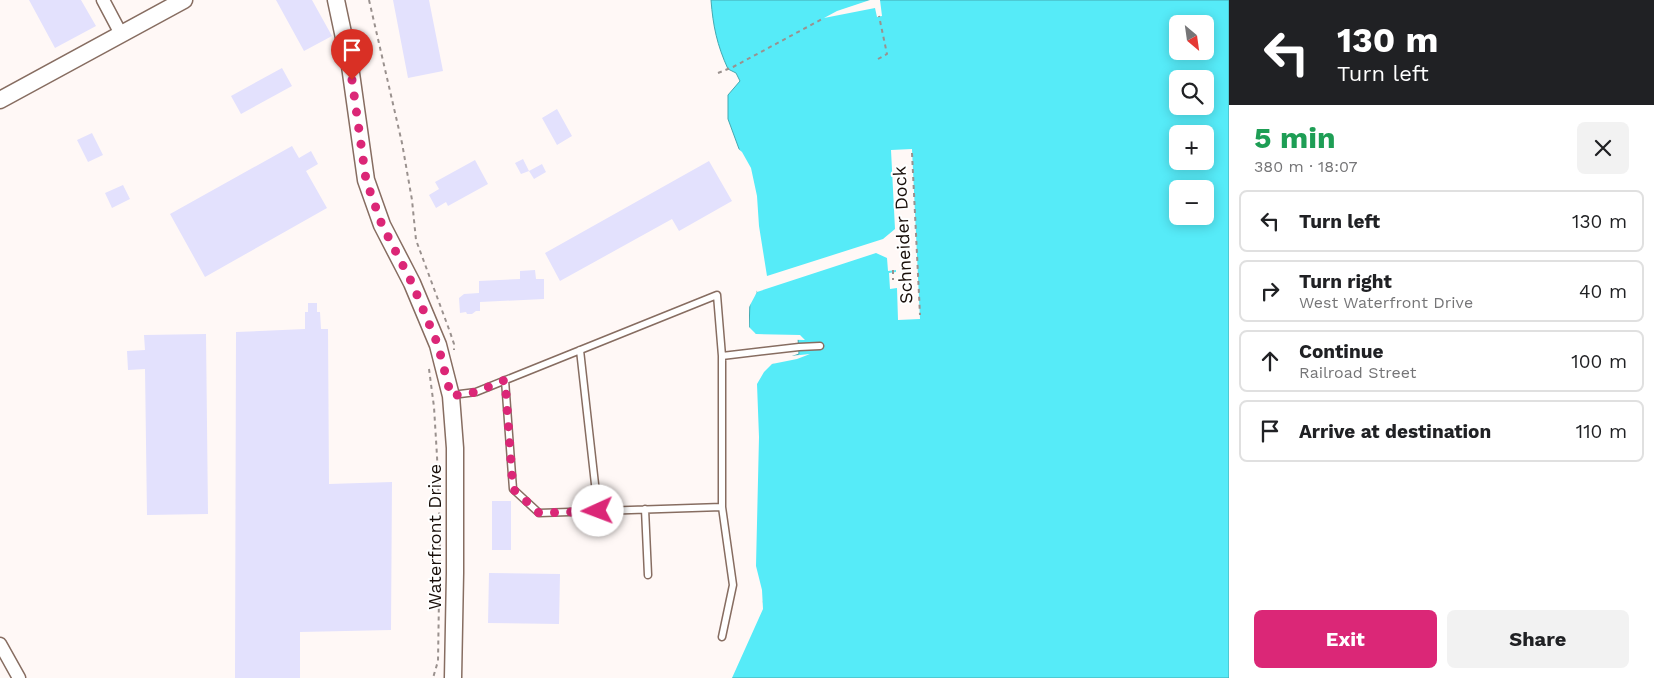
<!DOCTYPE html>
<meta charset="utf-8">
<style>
:root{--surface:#fff;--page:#f2f2f2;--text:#202124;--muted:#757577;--line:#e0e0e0;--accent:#db2777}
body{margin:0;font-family:"Work Sans",sans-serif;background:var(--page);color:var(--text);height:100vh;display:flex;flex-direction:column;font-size:19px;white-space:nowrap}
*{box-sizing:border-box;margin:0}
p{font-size:16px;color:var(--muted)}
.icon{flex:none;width:28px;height:28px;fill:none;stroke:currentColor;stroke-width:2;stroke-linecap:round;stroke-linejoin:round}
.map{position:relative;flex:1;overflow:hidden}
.sheet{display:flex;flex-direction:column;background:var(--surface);width:425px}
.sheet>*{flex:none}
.banner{background:#202124;color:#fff;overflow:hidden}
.needle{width:32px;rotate:151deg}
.controls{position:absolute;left:1169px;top:15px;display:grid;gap:10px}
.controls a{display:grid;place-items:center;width:45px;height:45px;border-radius:8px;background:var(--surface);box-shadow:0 2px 12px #0003;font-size:25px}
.pin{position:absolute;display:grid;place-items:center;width:42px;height:42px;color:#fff;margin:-51px -21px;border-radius:50% 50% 50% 0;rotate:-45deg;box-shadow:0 0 5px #0007}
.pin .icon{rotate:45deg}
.me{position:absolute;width:55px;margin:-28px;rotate:268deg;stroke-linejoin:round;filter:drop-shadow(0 0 4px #0008)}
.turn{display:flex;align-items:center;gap:18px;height:105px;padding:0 25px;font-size:22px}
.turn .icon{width:65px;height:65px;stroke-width:2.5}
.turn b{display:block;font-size:35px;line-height:42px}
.round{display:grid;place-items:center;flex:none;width:52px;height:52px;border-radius:8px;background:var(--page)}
.summary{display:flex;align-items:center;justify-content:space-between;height:85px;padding:0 25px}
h1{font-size:30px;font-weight:700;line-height:38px;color:#1e9e55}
.cta{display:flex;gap:10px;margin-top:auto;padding:10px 25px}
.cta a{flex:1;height:58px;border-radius:8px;background:var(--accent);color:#fff;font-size:20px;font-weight:700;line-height:58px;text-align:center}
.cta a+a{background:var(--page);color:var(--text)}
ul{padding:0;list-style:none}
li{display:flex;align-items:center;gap:15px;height:62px;margin:0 10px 8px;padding:0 15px;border:2px solid var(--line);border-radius:8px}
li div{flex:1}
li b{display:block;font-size:19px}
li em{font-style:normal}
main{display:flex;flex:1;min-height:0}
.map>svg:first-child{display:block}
.water{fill:#56ebf8;stroke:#44a9b1;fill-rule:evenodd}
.pier{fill:#fff8f6}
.building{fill:#e3e1fd}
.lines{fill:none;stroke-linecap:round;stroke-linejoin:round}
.service-casing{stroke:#876d61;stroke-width:9}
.minor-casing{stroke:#876d61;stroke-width:15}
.tertiary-casing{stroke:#876d61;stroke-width:19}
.path{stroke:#9a918e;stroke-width:2;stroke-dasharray:4 4;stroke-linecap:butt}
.service{stroke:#fff;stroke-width:6}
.minor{stroke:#fff;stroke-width:12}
.tertiary{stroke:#fff;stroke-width:16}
.route{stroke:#db2777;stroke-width:9;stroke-dasharray:0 16.2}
.labels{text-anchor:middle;stroke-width:4;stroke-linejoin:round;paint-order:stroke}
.street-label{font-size:18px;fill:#190f0a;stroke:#fff}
</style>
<main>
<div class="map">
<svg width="1229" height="678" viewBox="0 0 1229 678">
<rect width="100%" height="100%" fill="#fff8f6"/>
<!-- water -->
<path class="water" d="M711 0H1229V678H728L762 602 753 576 755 383 759 368 799 354 798 338 761 337 749 331 750 300 757 292 762 274 749 176 728 119V95L740 81 736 73 728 69C717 45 713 26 711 0ZM1178 24H1205V51H1178ZM1178 79H1205V106H1178ZM1178 134H1205V161H1178ZM1178 189H1205V216H1178Z"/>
<!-- pier -->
<path class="pier" d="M870 0H880L882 16 877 17 875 8 824 18 837 11Z
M735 146 742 152 751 168 757 196 759 226 767 276 883 239 895 229 891 150 912 149 920 319 898 320 897 288 890 289 889 273 896 272V270L888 271 887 258 876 253 757 292 749 307V327L756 334 800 335 805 340 761 339 747 333V299L752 293 757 292 756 288 760 274 746 176Z
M810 354 797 359 772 364 764 372 757 384 759 437 756 566 762 590 763 609 732 678H726L759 602 750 576 753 424 752 382 757 367 762 361 780 357Z"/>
<!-- building -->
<path class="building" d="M29 0H81L96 26 55 48Z
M276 0H312L332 36 304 51Z
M393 0H429L443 71 408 78Z
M282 68 292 86 241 114 231 96Z
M557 109 572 136 557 145 542 118Z
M92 133 103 155 88 162 77 140Z
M292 146 299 158 311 151 318 164 306 171 327 208 205 277 170 214Z
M523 159 529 171 542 164 546 172 534 179 529 171 521 174 515 163Z
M475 160 488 184 448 206 446 202 436 208 429 195 439 189 435 182Z
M709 161 732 201 679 231 672 219 560 281 545 253Z
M123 185 130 199 112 208 105 193Z
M535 270 536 279H544V299L480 302V311H476L472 314H467L466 312 460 313 459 298 464 294 479 293V281L520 279V271Z
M308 303H317V312H320L321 329H328L329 484 392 482 391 630 300 632V678H235L236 332 305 329V312H308Z
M206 334 208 514 147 515 145 369 128 370 127 351 145 350 144 335Z
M492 501H511V550H492Z
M489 573 560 574 559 624 488 623Z"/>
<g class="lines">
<!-- service casing -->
<g class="service-casing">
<path id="service" d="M580 350 598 511
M722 356 799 347 820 346
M505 380 513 489 539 513 722 507
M452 395 476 392 717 295 722 356V507L733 585 722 637
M645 509 648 575"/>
</g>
<!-- minor casing -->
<g class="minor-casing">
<path id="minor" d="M103 0 121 34
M0 644 19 678"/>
</g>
<!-- tertiary casing -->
<g class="tertiary-casing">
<path id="tertiary" d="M336 0 350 66 366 180 382 225 412 283 438 345 451 396 455 448V573L453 678
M0 100 184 0"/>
</g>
<!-- path -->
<path class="path" d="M369 0 402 143 412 200 416 240 450 332 454 344V350
M878 59 887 54 879 16
M718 73 733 67 824 18
M912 153 920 315
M893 270V280
M429 369 434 407 437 456 440 534 438 661 433 678"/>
<!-- service -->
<use href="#service" class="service"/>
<!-- minor -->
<use href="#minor" class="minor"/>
<!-- tertiary -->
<use href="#tertiary" class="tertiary"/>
</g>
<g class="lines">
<!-- route -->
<path class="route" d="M352 80 366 180 382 225 412 283 438 345 451 396 476 392 505 380 513 489 539 513 598 511"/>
</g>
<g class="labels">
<!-- street labels -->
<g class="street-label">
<text transform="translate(903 235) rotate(-93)" y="6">Schneider Dock</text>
<text transform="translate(435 537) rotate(-90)" y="6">Waterfront Drive</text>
</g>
</g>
</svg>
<div class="controls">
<a><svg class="needle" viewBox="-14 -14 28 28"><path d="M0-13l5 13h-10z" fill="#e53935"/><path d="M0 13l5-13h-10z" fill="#757577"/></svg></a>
<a><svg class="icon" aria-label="search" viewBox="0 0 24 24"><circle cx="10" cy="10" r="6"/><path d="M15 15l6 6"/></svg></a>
<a>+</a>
<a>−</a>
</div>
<div class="pin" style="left:352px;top:80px;background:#d93025"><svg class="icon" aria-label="arrive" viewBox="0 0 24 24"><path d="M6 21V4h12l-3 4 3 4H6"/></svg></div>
<svg class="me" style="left:598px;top:511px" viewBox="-20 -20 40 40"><circle r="19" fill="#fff"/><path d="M0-13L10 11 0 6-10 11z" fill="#db2777"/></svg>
</div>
<section class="sheet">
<div class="banner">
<div class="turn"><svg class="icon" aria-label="left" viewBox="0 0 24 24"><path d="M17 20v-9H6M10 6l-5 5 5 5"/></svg><div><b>130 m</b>Turn left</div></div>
</div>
<div class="summary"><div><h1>5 min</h1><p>380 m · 18:07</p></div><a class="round"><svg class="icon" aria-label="close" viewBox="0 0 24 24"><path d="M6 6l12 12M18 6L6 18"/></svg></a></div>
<ul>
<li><svg class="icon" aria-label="left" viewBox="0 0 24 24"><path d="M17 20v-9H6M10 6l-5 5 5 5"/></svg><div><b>Turn left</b></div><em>130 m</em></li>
<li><svg class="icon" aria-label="right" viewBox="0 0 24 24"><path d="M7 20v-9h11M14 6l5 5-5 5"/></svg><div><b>Turn right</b><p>West Waterfront Drive</p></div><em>40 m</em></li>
<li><svg class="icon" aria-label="ahead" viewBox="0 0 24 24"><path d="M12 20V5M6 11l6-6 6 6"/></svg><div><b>Continue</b><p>Railroad Street</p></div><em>100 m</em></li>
<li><svg class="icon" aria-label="arrive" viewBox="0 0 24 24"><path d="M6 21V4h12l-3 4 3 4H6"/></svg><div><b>Arrive at destination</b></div><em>110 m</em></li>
</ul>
<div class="cta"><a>Exit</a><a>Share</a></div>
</section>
</main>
